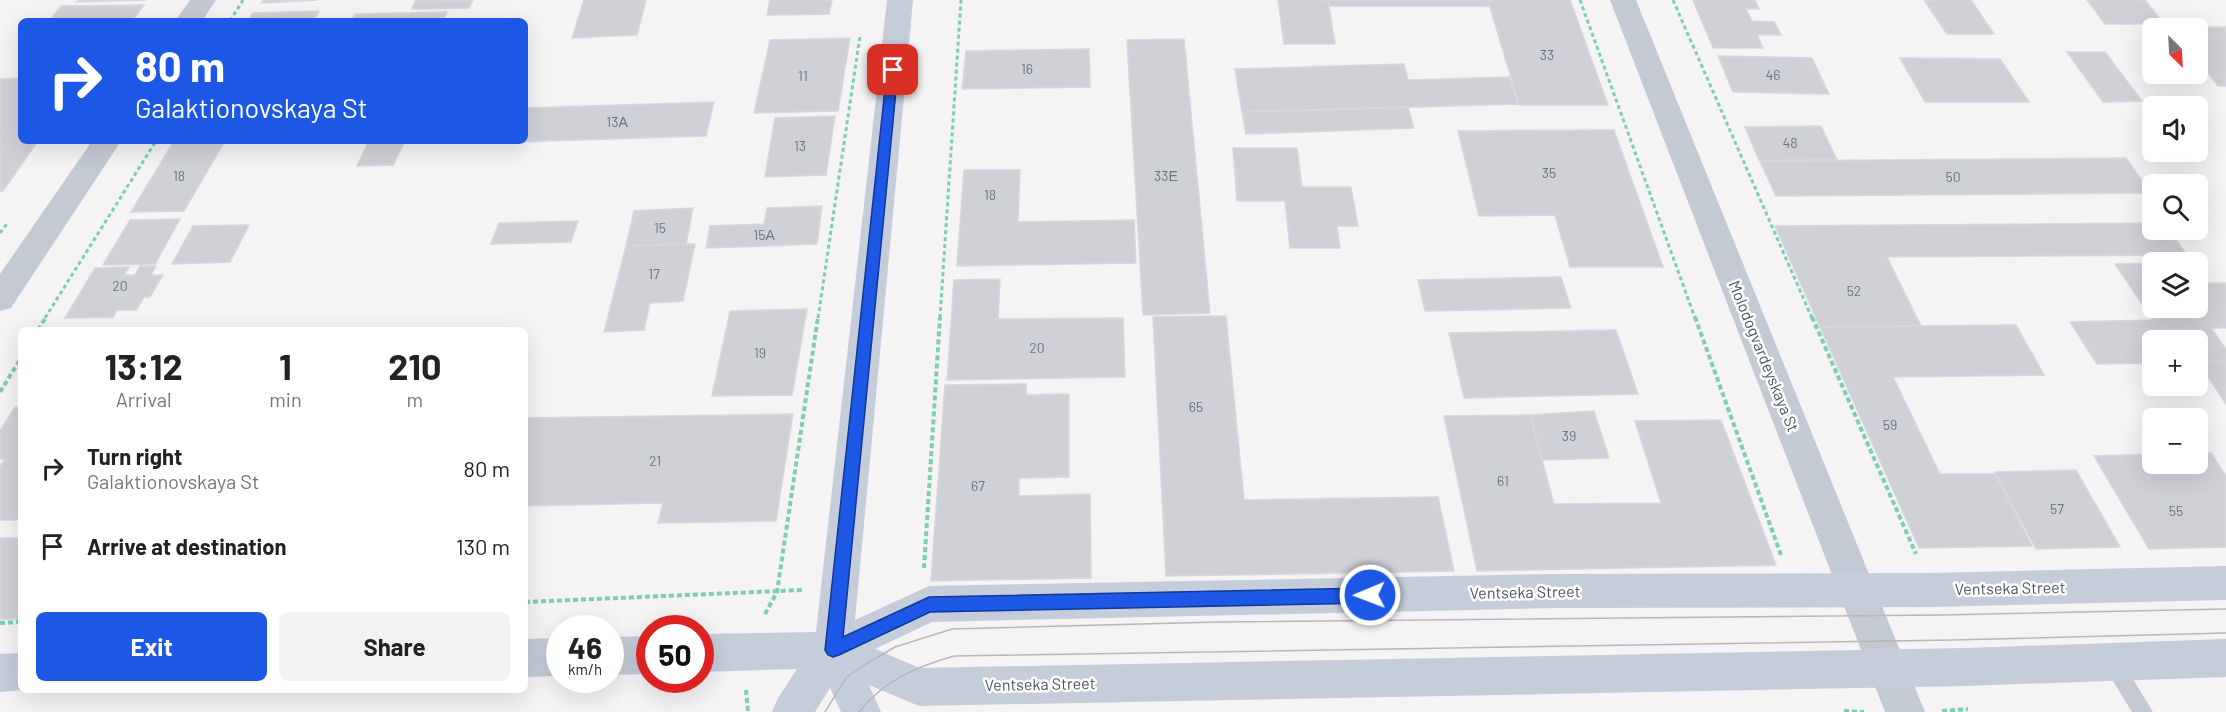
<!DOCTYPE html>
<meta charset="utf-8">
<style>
:root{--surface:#fff;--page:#f2f2f2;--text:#222;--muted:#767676;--accent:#1c57e6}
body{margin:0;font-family:Barlow,sans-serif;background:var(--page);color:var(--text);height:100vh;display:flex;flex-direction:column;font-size:22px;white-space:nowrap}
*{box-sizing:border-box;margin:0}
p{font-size:20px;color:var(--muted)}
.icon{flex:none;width:33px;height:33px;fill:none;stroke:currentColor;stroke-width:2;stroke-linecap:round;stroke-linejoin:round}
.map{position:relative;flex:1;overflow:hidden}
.sheet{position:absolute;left:18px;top:327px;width:510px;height:366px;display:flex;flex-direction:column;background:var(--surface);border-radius:9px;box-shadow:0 6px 24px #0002}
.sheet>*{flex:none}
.guide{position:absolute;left:18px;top:18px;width:510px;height:126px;border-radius:9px;box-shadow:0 6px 24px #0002;background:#1c57e6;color:#fff;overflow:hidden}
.needle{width:39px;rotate:156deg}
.tools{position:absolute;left:2142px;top:18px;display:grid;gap:12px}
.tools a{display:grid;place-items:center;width:66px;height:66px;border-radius:9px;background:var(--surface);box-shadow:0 6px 24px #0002;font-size:30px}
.speed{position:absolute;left:546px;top:615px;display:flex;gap:12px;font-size:30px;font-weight:700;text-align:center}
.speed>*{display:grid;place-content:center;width:78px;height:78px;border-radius:50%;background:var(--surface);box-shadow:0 6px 24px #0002;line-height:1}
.speed small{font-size:15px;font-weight:400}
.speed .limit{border:9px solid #d22;background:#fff;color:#111}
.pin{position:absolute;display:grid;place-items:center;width:51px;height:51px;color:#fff;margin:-26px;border-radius:12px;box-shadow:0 3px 9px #0006}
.me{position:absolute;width:66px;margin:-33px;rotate:269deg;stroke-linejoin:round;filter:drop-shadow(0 0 4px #0008)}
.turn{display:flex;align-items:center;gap:21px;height:126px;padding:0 18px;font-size:27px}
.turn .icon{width:78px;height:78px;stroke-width:2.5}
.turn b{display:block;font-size:42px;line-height:51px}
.eta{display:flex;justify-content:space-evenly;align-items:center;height:102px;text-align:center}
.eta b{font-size:36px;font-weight:700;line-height:42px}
.cta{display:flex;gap:12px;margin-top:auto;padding:12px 18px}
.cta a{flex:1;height:69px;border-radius:9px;background:var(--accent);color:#fff;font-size:24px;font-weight:700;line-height:69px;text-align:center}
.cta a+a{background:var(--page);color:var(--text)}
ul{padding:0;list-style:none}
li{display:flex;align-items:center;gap:18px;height:78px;padding:0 18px}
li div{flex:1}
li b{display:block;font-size:22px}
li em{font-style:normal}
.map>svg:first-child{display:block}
.building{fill:#cfd1d7;stroke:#d7d8de;stroke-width:1.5}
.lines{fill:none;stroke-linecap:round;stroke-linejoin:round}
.path-far1{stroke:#7acfb1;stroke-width:3;stroke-dasharray:4 3;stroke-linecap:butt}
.path{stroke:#7acfb1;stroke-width:4;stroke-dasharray:5 3;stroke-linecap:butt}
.service{fill:#c4cad4;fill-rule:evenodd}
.minor{fill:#c4cad4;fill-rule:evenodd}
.secondary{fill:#c6cdda;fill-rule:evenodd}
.tram{stroke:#b5b7bd;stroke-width:1.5}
.route{fill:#1c57e6;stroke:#123996;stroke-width:1.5}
.labels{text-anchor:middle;stroke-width:5;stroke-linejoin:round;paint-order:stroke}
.number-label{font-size:14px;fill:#6b727e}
.street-label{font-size:16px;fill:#4a5260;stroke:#fff}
</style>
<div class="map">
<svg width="2226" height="712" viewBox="0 0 2226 712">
<rect width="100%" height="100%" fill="#f5f3f3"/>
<!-- building -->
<path class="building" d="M79 0H147L77 2Z
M263 0H318L261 3Z
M416 0H473L469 8 412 9Z
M584 0H646L637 35 572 38Z
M770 0H832L829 14 767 15Z
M1278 0H1328L1335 44H1284Z
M1328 0H1487L1489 6H1329Z
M1488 0H1570L1608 105H1519Z
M1693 0H1755L1759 9H1746L1752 21 1774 22 1781 35H1757L1763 48H1713Z
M1924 0H1971L1994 34H1947Z
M2087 0H2145L2164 24H2105Z
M144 5 132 21H49L61 6Z
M319 11 314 21H248L253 13Z
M447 12 443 21H351L355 14Z
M2171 27H2226V86H2218L2198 60V28Z
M850 38 838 111 754 113 770 40Z
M1184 39 1210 313 1143 315 1127 40Z
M1089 49 1090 87 962 89 966 51Z
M2067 52H2105L2142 101 2103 102Z
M1718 56 1812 58 1829 94 1733 92Z
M1900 58 2000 59 2029 102H1925Z
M1404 64 1408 80 1509 77 1518 104 1242 112 1235 69Z
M21 78V141H38L3 191H0V79Z
M714 102 706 136 487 143 488 141H525V108Z
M1408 107 1414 128 1246 134 1242 112Z
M835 116 826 175 765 177 775 118Z
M1821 126 1837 160H1759L1745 127Z
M1614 130 1663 267H1570L1555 215 1479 216 1458 131Z
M174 141H225L184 211 131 212Z
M369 141H405L393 165 357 166Z
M1233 148H1297L1302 187H1351L1358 226H1337L1340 248H1290L1285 201H1237Z
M2126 158 2151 193 1776 196 1760 161Z
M964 170H1020L1018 222 1134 220 1136 263 957 266Z
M822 206 817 244 706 248 710 226 764 224 767 208Z
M693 208 686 244 626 246 634 211Z
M180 219 155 264 103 265 130 220Z
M578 221 571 242 491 244 499 223Z
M2152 223V230H2169L2187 255 1887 257 1921 326 1820 327 1775 226Z
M249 225 230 262 172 264 193 226Z
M686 244H695L683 301 650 303 644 330 604 332 626 246Z
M2152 263V308H2198V270L2207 283H2226V328H2211L2226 349V362H2198V340H2152V363L2097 364 2070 322 2153 320 2115 264Z
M140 266H156L151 275H163L150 297H144L136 310H117L113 317 65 318 95 268 129 267 124 275H135Z
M1561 277 1571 308 1425 311 1418 280Z
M1000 279 998 319 1123 318 1125 377 947 380 954 280Z
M807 309 792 395 712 396 730 311Z
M1226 316 1244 500 1438 497 1454 571 1166 576 1153 317Z
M2016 325 2044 375 1893 377 1940 474H1995L2032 546 1919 548 1820 327Z
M1616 330 1638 394 1464 398 1449 333Z
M2198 362H2226V404Z
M1026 384V395L1069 394V477L1019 478V496L1090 494 1091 578 931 581 945 385Z
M15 407H21V513L17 520H0V467L5 459H0V431Z
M1594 411 1609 458 1542 460 1530 415Z
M793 414 776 521 658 523 663 503 525 506V418Z
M1530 415 1554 504 1661 503 1635 421 1721 420 1776 565 1477 571 1444 416Z
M2198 453H2211L2226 476V547L2149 549 2094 456 2152 454V464H2198Z
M2076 470 2120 547 2036 549 1995 472Z
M0 538H21V619H0Z"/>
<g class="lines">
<!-- path-far1 -->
<path class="path-far1" d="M1580 0 1695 318
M1673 0 1812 318
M230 21 243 0
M0 233 8 222
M45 318 156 141
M818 318 860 36
M940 318 961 0"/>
<!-- path -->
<path class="path" d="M1695 317 1781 555
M1812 317 1916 554
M38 330 46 317
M0 392 21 358
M924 568 940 317
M525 602 802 590
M765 614 777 592 818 317
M0 623 21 622
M746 690 748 712
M1844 711 1864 712
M1942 711 1968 709"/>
<!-- service -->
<path class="service" d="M2112 654 2119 656 2153 712H2132L2102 663 2105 656Z"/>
<!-- minor -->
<path class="minor" d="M190 0H216L202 21H175Z
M1610 0H1636L1925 712H1885Z
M92 141H121L11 308 0 311V274Z"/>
<!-- secondary -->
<path class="secondary" d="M887 0H913L855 620 929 586 1556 574 1931 573 2226 566V600L1931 607 1556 608 932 622 875 649 920 668 1965 648 2226 639V677L1965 686 919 706 869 685 881 712H841L830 688 815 712H772L778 698 797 669 700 672V634L816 632Z
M650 636V674L610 675V637Z
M560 638V676L525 677V639Z
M21 653V690H23L0 692V654Z"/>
<!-- tram -->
<path class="tram" d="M825 712 846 678 866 664 895 647 952 629 1218 622 1942 615 2226 609
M859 712C884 680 916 667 954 656L1953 640 2226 633"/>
</g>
<!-- route -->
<path class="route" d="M893 67 898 70 843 637 929 597 1370 588 1376 590 1378 595 1376 600 1370 603 930 612 839 655 833 657 828 655 825 650 887 70Z"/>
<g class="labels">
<!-- number labels -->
<g class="number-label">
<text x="1547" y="60">33</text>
<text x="1027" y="74">16</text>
<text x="1773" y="80">46</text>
<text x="803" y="81">11</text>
<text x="617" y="127">13А</text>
<text x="1790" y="148">48</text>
<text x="800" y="151">13</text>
<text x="1549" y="178">35</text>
<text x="179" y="181">18</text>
<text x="1166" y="181">33Е</text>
<text x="1953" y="182">50</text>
<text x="990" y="200">18</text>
<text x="660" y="233">15</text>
<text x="764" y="240">15А</text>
<text x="654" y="279">17</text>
<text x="120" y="291">20</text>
<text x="1854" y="296">52</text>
<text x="1037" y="353">20</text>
<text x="760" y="358">19</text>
<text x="1196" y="412">65</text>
<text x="1890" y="430">59</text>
<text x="1569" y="441">39</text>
<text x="655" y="466">21</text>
<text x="1503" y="486">61</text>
<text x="978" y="491">67</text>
<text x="2057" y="514">57</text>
<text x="2176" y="516">55</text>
</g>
<!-- street labels -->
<g class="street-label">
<text transform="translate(1764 356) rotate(68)" y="6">Molodogvardeyskaya St</text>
<text transform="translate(2010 588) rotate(-1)" y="6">Ventseka Street</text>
<text transform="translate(1525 592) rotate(-1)" y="6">Ventseka Street</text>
<text transform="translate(1040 684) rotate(-1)" y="6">Ventseka Street</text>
</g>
</g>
</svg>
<div class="tools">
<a><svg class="needle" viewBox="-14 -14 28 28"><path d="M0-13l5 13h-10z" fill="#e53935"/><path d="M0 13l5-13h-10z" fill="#767676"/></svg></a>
<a><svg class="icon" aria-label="sound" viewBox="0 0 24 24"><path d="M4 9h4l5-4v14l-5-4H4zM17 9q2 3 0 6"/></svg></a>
<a><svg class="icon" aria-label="search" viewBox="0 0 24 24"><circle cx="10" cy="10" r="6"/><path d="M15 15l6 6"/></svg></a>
<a><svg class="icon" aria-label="layers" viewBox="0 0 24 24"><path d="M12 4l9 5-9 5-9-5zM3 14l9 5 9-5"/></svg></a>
<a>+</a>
<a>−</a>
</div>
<div class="speed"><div>46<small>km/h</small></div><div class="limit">50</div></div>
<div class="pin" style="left:893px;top:70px;background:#d93025"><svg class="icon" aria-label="arrive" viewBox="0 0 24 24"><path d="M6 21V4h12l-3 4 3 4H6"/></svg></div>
<svg class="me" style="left:1370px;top:595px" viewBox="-20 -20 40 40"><circle r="17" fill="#1c57e6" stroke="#fff" stroke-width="3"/><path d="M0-11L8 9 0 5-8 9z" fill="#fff"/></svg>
<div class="guide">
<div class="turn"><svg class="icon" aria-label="right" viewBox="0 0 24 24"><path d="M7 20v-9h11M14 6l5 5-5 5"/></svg><div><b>80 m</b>Galaktionovskaya St</div></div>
</div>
<section class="sheet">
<div class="eta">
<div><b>13:12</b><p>Arrival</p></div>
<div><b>1</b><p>min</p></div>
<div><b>210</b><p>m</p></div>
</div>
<ul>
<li><svg class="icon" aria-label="right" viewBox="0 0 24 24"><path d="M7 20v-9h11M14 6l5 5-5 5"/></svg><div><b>Turn right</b><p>Galaktionovskaya St</p></div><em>80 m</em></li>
<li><svg class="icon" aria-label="arrive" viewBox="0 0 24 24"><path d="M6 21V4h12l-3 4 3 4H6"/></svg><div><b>Arrive at destination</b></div><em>130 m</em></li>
</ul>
<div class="cta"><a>Exit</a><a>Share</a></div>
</section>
</div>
